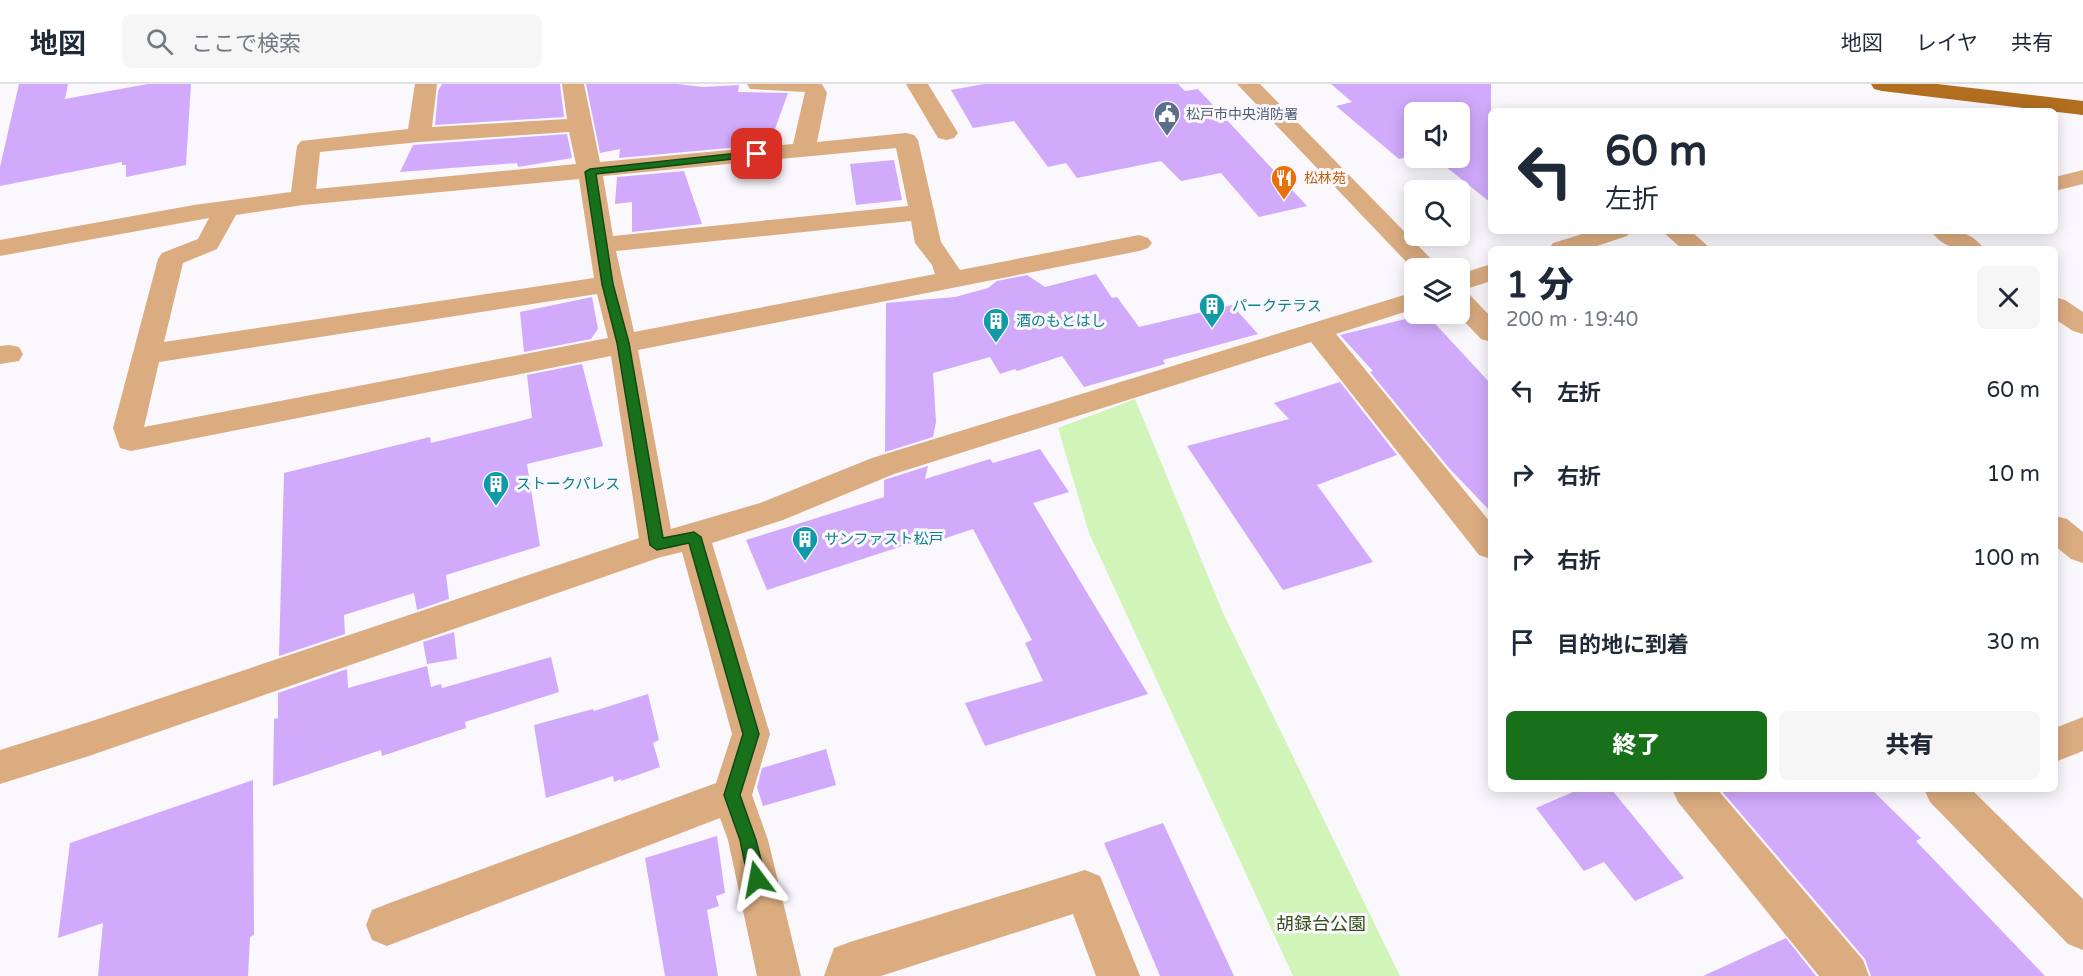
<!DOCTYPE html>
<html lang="ja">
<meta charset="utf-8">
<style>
:root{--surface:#fff;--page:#f6f6f7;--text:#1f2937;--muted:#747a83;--line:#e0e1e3;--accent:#19701b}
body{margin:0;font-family:"Varela Round","Noto Sans JP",sans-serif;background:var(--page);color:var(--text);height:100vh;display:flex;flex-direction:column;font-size:22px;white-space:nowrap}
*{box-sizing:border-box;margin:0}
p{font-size:20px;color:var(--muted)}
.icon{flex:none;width:33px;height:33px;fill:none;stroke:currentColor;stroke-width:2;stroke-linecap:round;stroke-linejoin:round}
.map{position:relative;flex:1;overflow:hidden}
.side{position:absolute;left:1488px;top:162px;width:570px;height:546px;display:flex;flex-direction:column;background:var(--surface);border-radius:9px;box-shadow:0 3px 15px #0003}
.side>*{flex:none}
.top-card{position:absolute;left:1488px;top:24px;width:570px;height:126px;border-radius:9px;box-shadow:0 3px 15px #0003;background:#fff;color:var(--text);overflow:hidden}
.tools{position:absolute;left:1404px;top:18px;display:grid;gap:12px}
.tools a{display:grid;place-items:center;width:66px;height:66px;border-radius:9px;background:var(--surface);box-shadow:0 3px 15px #0003;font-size:30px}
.pin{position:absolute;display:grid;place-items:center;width:51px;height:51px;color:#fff;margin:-26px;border-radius:12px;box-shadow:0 3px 9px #0006}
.me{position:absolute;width:66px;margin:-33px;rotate:347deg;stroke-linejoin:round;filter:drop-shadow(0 0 4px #0008)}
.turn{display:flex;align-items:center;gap:21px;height:126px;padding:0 18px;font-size:27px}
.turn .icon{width:78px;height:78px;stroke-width:2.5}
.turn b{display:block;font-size:42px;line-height:51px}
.round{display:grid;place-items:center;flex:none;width:63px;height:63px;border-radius:9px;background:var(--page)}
.headline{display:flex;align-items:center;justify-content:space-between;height:102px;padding:0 18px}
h1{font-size:36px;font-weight:800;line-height:45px}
.action{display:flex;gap:12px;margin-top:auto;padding:12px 18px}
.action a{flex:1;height:69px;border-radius:9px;background:var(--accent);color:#fff;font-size:24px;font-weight:800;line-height:69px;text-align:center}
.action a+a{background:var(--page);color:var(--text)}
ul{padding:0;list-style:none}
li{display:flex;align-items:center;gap:18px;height:84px;padding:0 18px}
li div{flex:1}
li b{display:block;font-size:22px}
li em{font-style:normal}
header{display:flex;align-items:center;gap:36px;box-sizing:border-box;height:84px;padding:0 30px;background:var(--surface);border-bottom:2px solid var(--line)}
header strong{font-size:28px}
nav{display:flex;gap:33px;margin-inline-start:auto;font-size:21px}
.search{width:420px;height:54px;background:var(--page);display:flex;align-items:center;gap:15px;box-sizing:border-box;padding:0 21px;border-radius:9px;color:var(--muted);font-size:22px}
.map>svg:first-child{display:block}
.green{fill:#d1f5b8}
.building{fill:#d1aafc}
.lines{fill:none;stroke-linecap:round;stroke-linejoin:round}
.minor{fill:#dbac80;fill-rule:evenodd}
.major{fill:#b16e1f;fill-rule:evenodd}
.route{fill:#19701b;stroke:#104912;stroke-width:1.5}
.labels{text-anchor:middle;stroke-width:6;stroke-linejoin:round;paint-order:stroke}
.far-service-label{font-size:14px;fill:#4e5e75;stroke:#faf7fd;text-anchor:start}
.far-food-label{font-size:14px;fill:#c56008;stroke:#faf7fd;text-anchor:start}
.culture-label{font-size:15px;fill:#0d838f;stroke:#faf7fd;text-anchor:start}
.near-park-label{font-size:18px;fill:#324f17;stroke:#faf7fd}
</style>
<header>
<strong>地図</strong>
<div class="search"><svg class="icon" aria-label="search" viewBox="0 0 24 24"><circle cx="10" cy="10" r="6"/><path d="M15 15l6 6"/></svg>ここで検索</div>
<nav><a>地図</a><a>レイヤ</a><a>共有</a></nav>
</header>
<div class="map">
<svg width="2083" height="892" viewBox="0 0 2083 892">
<rect width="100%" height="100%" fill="#faf7fd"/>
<!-- green -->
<path class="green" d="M1135 315 1224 531 1400 892H1293L1089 449 1058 344Z"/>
<!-- building -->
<path class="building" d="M19 0H68L65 15 148 0H191L186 81 126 93V81H122V78L0 102V83Z
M442 0H560L564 33 435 41 438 7Z
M586 0H677L703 3 739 1 738 8 788 9 771 56 764 57 762 61 619 74 620 65 600 69Z
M984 0H1178L1185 7 1198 5 1307 122 1259 133 1221 89 1181 97 1161 77 1077 94 1066 79 1048 83 1014 37 973 44 951 6Z
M1331 0H1491V119L1435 74H1460V28H1414V71L1399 75 1336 22 1352 18Z
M567 50 572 74 518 83 517 79 400 88 413 61Z
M894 76 902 116 856 121 850 80Z
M684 87 702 140 632 148V118L615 120 617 93Z
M1096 190 1112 214 1117 213 1139 243 1232 221 1258 250 1163 276 1165 280 1084 303 1062 272 1017 287 1015 285 1000 290 990 273 933 289 936 338 933 353 885 368 886 219 955 213 988 204 997 197 1027 191 1045 203Z
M592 213 598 245 591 255 524 268 520 228Z
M1426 230 1491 300V428L1449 384 1370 288 1373 287 1340 251Z
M582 280 603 362 527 380 540 462 446 491 449 515 417 526 414 509 344 531 345 550 279 572 284 389 430 353 431 359 532 334 527 291Z
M1340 298 1397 371 1317 401 1373 478 1283 506 1187 362 1289 335 1274 319Z
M1040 365 1069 408 1033 419 1148 610 985 662 965 619 1043 597 1025 559 1032 556 973 445 928 460 924 455 767 506 746 456 884 413V396L928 382 925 395 990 375 993 379Z
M454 548 457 575 427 580 423 558Z
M551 573 559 608 465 638 466 644 382 672 381 666 273 702 274 635 278 634V609L347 585 348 604 427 582 431 603 441 600 442 604Z
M648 610 659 656 653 659 660 683 621 697V695L614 698 613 692 546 714 534 641 593 625 594 627Z
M826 665 836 701 763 722 757 703 762 684Z
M253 696 254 851 250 853 248 892H98L103 839 58 854 70 759Z
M1580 705H1611L1684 794 1635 817 1604 778 1584 787 1536 724Z
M1720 705H1871L1921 754 1916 757 2045 892H1871L1865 875Z
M1163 739 1234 892H1160L1104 759Z
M717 752 725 809 716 812 719 822 707 826 718 892H665L645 774Z
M1786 854 1816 892H1703Z"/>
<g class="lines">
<!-- minor -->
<path class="minor" d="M415 0H437L432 43 567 35 562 0H584L600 78 793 60 805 8 750 5 747 0H822L827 9 817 58 906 49 914 51 918 56 941 158 960 186 1139 151 1148 154 1152 159 1148 164 1139 167 638 266 671 445 760 419 872 374 1414 208V225L1336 250 1491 439V475L1479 471 1311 258 894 390 783 436 712 459 770 650 752 711 768 756 801 892H757L728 756 720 734 387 862 372 856 366 841 372 826 387 820 716 699 732 650 682 468 661 473 89 672 0 700V666L89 638 639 454 611 272 131 367 120 364 113 344 158 175 162 169 198 155 209 134 0 172V156L194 121 291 108 297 62 301 57 408 45ZM569 48 576 80 316 105 320 68 419 58ZM896 64 908 122 613 152 603 92ZM579 95 594 194 164 258 183 179 217 165 236 131 303 121ZM911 137 915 159 932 181 935 190 634 248 616 167ZM597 210 608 254 144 343 159 278Z
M906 0H928L958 49 954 54 946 56 938 54Z
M1237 0H1260L1440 184H1414V186Z
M2083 86V100L2055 107V93Z
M1592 147H1631L1627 152 1588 165H1549L1553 159Z
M1662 147H1691L1711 165H1682Z
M1931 147C1953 147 1970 145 1984 165 1962 165 1945 167 1931 147Z
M1491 180V197L1460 207V190Z
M1460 208 1470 211 1491 233V258L1481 255 1457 230H1460Z
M2055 213 2065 216 2083 228V250L2073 247 2055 235Z
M9 261 19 263 23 270 19 277 0 280V262Z
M2055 432 2067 435 2083 448V479L2071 475 2055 462Z
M2083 633V667L2055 678V644Z
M1672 705H1717L1863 876 1869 892H1819L1678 718Z
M1924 705H1971L2083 815V866L2068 860 1930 718Z
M1085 786 1100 792 1140 892H1096L1073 830 881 892H824L834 864 850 858Z"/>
<!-- major -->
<path class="major" d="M1871 0H1937L2083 17V31L1882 7 1874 5Z"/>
</g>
<!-- route -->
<path class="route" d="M757 67 760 68V72L596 90 613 200 629 259 663 454 694 448 701 453 759 650 740 711 756 756 766 795 763 801 757 804 751 801 748 795 740 756 724 711 743 650 689 459 657 466 650 461 617 259 602 200 585 88 590 85Z"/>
<!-- icons -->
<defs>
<g id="civic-pin" transform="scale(1.35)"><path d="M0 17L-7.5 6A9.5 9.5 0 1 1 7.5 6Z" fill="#5c6f8a" stroke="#faf7fd"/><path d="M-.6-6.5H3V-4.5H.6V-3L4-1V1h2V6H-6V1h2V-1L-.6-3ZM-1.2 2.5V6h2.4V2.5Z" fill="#fff"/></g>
<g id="restaurant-pin" transform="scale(1.35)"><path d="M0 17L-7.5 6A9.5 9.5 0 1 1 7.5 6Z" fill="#e8710a" stroke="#faf7fd"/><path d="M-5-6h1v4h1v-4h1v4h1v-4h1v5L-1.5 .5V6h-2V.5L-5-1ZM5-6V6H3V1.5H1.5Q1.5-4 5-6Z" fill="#fff"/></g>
<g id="building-pin" transform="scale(1.35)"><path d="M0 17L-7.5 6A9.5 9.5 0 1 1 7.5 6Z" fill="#0f9aa8" stroke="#faf7fd"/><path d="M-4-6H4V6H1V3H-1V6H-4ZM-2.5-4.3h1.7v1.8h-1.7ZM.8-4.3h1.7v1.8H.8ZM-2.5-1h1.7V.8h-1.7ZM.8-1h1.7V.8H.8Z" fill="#fff"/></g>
</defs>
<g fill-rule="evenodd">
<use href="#civic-pin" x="1167" y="30"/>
<use href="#restaurant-pin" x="1284" y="94"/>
<use href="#building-pin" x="1212" y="222"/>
<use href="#building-pin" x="996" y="237"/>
<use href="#building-pin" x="496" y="400"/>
<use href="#building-pin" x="805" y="455"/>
</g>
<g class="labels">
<!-- far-service labels -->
<g class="far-service-label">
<text x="1186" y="35">松戸市中央消防署</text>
</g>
<!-- far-food labels -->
<g class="far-food-label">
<text x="1304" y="99">松林苑</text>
</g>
<!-- culture labels -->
<g class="culture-label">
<text x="1232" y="227">パークテラス</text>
<text x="1016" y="242">酒のもとはし</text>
<text x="516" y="405">ストークパレス</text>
<text x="824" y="460">サンファスト松戸</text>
</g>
<!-- near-park labels -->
<g class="near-park-label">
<text x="1321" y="846">胡録台公園</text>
</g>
</g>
</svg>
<div class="tools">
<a><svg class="icon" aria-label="sound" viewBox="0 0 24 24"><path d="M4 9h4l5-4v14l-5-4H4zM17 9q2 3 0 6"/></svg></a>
<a><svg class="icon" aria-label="search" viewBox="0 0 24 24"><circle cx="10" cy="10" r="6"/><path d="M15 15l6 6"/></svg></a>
<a><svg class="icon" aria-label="layers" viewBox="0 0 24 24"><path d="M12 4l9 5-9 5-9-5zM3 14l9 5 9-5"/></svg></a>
</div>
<div class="pin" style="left:757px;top:70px;background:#d93025"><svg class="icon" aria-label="arrive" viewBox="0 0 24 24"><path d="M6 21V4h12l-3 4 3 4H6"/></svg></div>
<svg class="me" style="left:757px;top:795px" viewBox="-20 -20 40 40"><path d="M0-17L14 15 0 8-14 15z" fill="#19701b" stroke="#fff" stroke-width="4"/></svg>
<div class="top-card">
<div class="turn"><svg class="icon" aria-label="left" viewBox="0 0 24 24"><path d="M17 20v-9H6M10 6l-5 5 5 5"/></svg><div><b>60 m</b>左折</div></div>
</div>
<section class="side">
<div class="headline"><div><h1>1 分</h1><p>200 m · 19:40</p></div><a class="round"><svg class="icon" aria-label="close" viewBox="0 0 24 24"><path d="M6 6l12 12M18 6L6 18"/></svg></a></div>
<ul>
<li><svg class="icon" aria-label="left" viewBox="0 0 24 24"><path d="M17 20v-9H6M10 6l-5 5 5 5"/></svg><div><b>左折</b></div><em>60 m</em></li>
<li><svg class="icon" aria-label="right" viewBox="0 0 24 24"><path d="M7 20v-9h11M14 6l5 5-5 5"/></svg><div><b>右折</b></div><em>10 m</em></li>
<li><svg class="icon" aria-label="right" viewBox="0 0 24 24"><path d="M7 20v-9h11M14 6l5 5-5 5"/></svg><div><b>右折</b></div><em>100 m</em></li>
<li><svg class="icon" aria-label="arrive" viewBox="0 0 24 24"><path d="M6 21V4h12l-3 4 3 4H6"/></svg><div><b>目的地に到着</b></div><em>30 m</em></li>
</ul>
<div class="action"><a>終了</a><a>共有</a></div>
</section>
</div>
